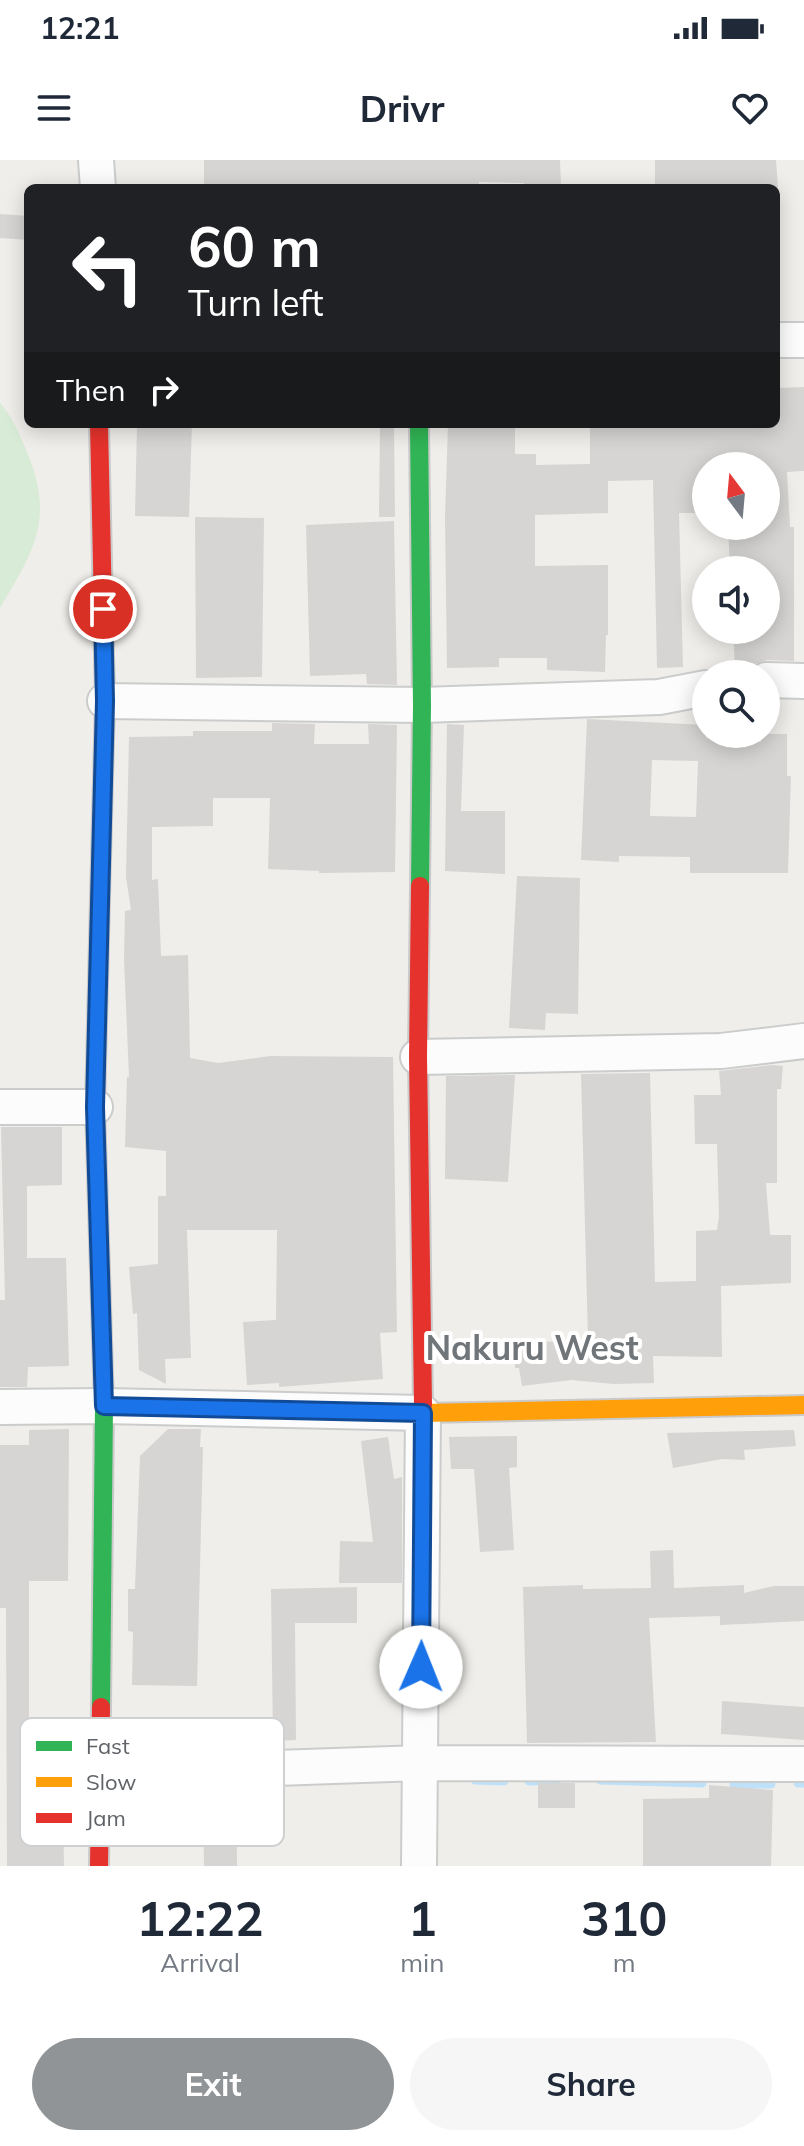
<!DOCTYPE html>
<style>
:root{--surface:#fff;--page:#f6f6f7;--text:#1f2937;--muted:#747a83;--accent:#919496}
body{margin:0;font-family:Mulish,sans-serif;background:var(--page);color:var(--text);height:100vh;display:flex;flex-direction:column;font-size:30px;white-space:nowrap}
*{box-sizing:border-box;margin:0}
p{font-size:26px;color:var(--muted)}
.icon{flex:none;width:44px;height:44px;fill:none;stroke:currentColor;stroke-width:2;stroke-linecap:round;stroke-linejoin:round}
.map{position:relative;height:1706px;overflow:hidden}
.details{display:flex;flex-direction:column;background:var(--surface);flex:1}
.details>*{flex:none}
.hud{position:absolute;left:24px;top:24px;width:756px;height:244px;border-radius:12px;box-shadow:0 4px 20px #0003;background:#202124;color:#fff;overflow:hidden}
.needle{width:52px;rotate:344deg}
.controls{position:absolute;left:692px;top:292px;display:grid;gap:16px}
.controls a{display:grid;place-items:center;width:88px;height:88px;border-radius:50%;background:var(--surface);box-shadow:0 4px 20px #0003;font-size:40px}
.pin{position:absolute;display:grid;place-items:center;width:68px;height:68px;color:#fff;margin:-34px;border:4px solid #fff;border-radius:50%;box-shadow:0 2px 8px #0007}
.me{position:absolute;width:88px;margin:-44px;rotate:1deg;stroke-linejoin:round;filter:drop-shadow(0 0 6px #0008)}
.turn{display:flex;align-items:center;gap:28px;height:168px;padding:0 32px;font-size:36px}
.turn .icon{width:104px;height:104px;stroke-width:2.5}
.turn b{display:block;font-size:56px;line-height:68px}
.then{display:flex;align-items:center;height:76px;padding:0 32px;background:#0003;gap:16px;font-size:30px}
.eta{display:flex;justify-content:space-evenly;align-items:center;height:136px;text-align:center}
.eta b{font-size:48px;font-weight:700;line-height:56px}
.button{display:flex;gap:16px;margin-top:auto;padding:16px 32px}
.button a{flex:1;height:92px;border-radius:48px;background:var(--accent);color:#fff;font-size:32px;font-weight:700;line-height:92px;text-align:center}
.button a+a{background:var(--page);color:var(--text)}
.status{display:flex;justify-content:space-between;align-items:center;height:56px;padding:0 40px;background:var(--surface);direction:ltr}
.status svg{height:22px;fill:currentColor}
header{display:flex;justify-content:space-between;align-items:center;height:104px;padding:0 32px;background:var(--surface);font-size:36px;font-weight:700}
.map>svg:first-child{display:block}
.green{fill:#d8ebd6}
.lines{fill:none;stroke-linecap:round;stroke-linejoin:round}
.stream{stroke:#bfe0f9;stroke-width:9}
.building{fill:#d6d5d3;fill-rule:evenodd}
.street-casing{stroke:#cbcccc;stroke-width:38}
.fast-casing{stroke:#cacacb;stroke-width:22}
.slow-casing{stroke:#cacacb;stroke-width:22}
.jam-casing{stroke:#cacacb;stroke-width:22}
.street{stroke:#fdfcfc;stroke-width:34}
.fast{stroke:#30b455;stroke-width:18}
.slow{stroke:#ff9f0a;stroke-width:18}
.jam{stroke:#e5322d;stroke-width:18}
.route-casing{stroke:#114b97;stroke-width:20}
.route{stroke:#1a73e8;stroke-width:14}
.labels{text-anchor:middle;stroke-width:8;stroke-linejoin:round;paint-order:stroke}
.quarter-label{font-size:34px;font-weight:bold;fill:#70757a;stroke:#fff}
.key{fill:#fff;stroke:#cfd0d2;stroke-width:2}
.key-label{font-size:22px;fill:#5f6368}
</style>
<div class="status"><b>12:21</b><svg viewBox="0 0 49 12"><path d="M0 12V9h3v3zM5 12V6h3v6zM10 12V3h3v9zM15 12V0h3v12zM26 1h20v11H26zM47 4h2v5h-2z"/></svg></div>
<header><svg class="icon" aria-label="menu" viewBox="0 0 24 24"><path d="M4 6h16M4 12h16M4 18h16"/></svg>Drivr<svg class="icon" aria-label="heart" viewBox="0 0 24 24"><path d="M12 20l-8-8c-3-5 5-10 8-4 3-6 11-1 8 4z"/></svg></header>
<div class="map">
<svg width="804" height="1706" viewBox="0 0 804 1706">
<rect width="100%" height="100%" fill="#efeeea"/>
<!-- green -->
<path class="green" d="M0 243C12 256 20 275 27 292 55 360 34 390 0 448Z"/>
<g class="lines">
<!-- stream -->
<path class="stream" d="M475 1620 504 1621
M600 1620 702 1623
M529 1621 557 1620
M798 1623H804
M734 1624H771"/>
</g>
<!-- building -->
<path class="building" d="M204 0H560L561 28H524V23L479 22V28H204Z
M655 0H776L778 28H655Z
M0 54 28 56V80L0 78Z
M804 227V311L787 312 790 367H794V501L767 500 754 504 735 506 733 470H768V410H730L728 366H766V306H706V353H679L683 507 657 508 653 320 608 321V353L535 355V406L608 405V475H606L605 512 547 510V498H499V507L447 508 445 358 448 264H515V294H536V305L590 304V264H776V228Z
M137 264H192L189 357 135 356Z
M380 264H394L395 357H379Z
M195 357 264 358 262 517 196 518Z
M394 361 397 525 367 524 366 514 310 516 306 365Z
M587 559 706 565V578L761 582V574H787V616H791L788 713H690V697L619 696V702L581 700ZM652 600 698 601 696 657 650 656Z
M272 563 315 564 314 584H369L368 564 397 565 395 712 319 713V711L268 709 270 638H213V666L152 667V720L158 719 161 796 188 795 190 898 218 903 270 896 393 897 397 1172 380 1173 383 1219 279 1227V1223L247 1225 243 1162 276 1160 277 1070H187L191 1198 165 1199 166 1224 139 1210 137 1153 133 1154 129 1107 158 1104V1036H166V991L125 987 127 917H129L124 799 125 751 131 750 126 717 129 577 193 576V571H272Z
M447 564 464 565 461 651H505V714L445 711Z
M517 716 580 718 578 854 546 853 545 870 509 868Z
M772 905 783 906 781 929H777V1023H766L770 1075H791V1123L721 1126 722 1197 653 1196 654 1223 614 1224 571 1220 522 1226 519 1208H515V1183L588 1180 581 914 650 913 655 1122 696 1121V1071L717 1070 719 1056 717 984H695L694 935H721L719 911Z
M515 915 508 1022 445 1019 446 916Z
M1 967H62V1025L27 1026V1098H66L69 1206 28 1207 27 1227H0V1140H5Z
M69 1269 68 1421H29V1585L62 1584 64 1706H7L6 1448H0V1285H29V1270Z
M168 1269H201L200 1287H203L197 1526 132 1525 133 1472 128 1471V1429H135L140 1296Z
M794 1270 796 1286 744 1290 745 1300 722 1299 673 1308 667 1273Z
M517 1276V1307L509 1308 514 1390 480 1392 474 1309H451L449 1277Z
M388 1277 394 1319 402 1317V1423H339L340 1381 373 1382 361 1281Z
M673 1390 674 1428 744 1425V1433L774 1426H804V1461L720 1465V1456L649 1458 656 1582 527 1583 523 1427 583 1425V1429L651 1428 650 1391Z
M357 1427V1463H295L296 1580 273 1581 271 1429Z
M722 1541 804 1547V1580L721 1574Z
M538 1623H575V1648H538Z
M709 1625 773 1630 771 1706H643V1639L709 1638Z
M236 1629 237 1706H204L203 1630Z"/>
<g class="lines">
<!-- street casing -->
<g class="street-casing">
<path id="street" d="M96 0 98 28
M776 180H804
M766 520 804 521
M105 541 422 545 659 537 706 528
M418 897 721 891 804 881
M0 947H95
M0 1247 104 1246 423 1253 419 1706
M216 1610 421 1603 804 1604"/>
</g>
<!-- fast casing -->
<g class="fast-casing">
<path id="fast" d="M419 264 422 545 420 726
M100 737 95 947 104 1246 101 1547"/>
</g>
<!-- slow casing -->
<g class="slow-casing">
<path id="slow" d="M423 1245V1253L804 1245"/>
</g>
<!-- jam casing -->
<g class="jam-casing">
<path id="jam" d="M99 264 105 541 100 737
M420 726 418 897 423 1245
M99 1706 101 1547"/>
</g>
<!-- street -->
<use href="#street" class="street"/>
<!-- fast -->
<use href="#fast" class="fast"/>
<!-- slow -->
<use href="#slow" class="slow"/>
<!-- jam -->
<use href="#jam" class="jam"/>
</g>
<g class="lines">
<!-- route casing -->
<g class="route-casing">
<path id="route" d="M103 449 105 541 95 947 104 1246 423 1253 421 1507"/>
</g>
<!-- route -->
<use href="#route" class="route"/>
</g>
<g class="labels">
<!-- quarter labels -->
<g class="quarter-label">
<text x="532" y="1200">Nakuru West</text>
</g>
</g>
<!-- legend -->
<rect x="20" y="1558" width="264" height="128" rx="12" class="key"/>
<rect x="36" y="1581" width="36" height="10" fill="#30b455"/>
<rect x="36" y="1617" width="36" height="10" fill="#ff9f0a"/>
<rect x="36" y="1653" width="36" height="10" fill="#e5322d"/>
<g class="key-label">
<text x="86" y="1594">Fast</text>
<text x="86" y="1630">Slow</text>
<text x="86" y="1666">Jam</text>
</g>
</svg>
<div class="controls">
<a><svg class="needle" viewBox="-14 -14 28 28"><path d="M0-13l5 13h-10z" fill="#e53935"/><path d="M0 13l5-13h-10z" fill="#747a83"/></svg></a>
<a><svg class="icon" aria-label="sound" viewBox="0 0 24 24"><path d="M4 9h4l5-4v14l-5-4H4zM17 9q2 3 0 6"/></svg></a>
<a><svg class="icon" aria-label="search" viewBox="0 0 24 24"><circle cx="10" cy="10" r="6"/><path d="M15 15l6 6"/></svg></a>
</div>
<div class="pin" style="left:103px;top:449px;background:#d93025"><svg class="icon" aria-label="arrive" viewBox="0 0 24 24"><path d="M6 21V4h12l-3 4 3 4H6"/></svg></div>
<svg class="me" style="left:421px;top:1507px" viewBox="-20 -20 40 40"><circle r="19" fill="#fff"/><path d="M0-13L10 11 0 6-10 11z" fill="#1a73e8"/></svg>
<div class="hud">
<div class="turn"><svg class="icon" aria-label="left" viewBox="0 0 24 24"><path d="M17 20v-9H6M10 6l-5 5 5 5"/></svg><div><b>60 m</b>Turn left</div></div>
<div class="then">Then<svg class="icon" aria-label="right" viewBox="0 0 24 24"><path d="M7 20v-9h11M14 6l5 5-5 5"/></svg></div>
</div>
</div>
<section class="details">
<div class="eta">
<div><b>12:22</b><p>Arrival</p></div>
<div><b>1</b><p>min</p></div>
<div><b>310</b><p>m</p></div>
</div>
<div class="button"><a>Exit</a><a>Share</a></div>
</section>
